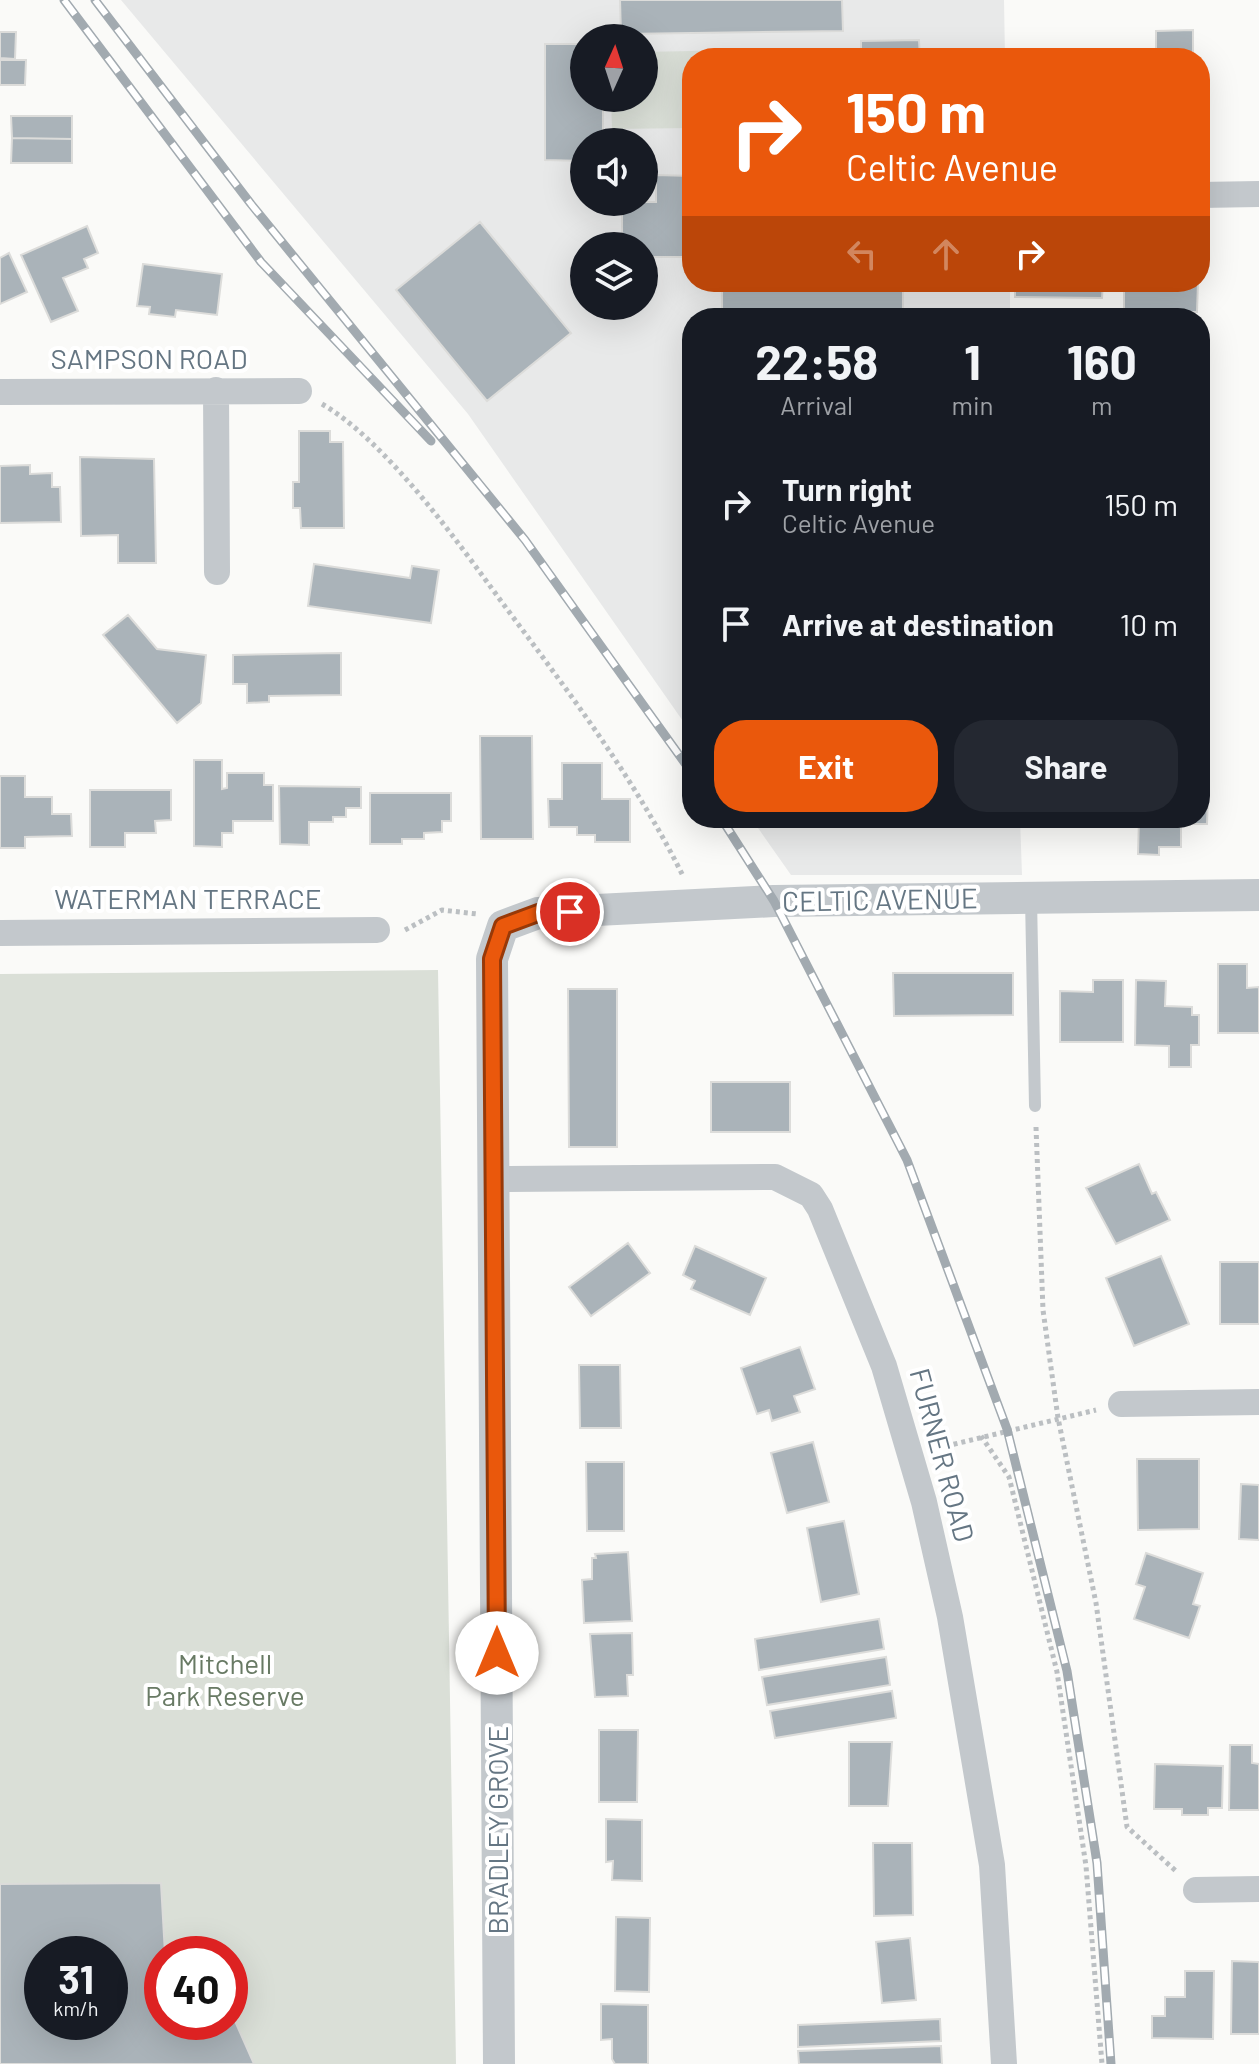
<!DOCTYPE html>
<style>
:root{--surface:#171b24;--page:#242831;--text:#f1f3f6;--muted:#9ea1a6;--accent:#ea580c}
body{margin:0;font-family:Barlow,sans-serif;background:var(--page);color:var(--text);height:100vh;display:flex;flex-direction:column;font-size:30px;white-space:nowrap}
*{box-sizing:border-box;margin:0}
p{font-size:26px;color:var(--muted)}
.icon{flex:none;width:44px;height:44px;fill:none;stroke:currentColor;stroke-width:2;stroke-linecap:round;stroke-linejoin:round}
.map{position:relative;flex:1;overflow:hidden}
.side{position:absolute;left:682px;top:308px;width:528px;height:520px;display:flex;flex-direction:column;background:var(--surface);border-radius:32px;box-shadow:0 8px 32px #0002}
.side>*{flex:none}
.hud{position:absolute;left:682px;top:48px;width:528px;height:244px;border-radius:32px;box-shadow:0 8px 32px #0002;background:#ea580c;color:#fff;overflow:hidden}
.needle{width:52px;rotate:3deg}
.buttons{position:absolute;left:570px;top:24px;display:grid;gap:16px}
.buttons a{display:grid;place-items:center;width:88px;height:88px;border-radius:50%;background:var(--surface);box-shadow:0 8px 32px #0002;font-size:40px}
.speed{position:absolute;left:24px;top:1936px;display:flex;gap:16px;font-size:40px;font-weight:700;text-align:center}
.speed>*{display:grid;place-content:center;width:104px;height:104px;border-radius:50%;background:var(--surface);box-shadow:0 8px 32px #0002;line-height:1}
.speed small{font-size:20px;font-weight:400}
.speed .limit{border:12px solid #d22;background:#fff;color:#111}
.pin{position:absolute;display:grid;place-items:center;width:68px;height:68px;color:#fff;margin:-34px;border:4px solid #fff;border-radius:50%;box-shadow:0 2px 8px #0007}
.me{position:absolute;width:88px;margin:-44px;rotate:0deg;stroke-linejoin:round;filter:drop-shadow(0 0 6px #0008)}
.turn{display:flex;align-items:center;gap:28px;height:168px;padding:0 32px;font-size:36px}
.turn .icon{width:104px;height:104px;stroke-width:2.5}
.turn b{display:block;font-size:56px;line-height:68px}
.lanes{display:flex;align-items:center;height:76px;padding:0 32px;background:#0003;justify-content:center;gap:40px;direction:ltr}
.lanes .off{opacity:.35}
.eta{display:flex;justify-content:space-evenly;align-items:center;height:136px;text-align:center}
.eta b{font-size:48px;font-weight:700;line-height:56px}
.cta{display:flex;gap:16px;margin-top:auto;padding:16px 32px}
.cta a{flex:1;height:92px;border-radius:32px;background:var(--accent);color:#fff;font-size:32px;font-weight:700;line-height:92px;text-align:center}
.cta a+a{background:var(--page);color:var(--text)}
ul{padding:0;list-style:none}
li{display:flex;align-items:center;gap:24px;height:120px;padding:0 32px}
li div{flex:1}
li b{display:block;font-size:30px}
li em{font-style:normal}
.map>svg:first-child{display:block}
.built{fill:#e8e9e9;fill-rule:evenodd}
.green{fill:#dadfd7;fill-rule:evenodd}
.building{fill:#aab3b9;stroke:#dcdcda;stroke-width:2;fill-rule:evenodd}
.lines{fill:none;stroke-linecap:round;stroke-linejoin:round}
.path{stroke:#bbbfc2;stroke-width:5;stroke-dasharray:4 4;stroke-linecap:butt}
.service{stroke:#c3c8cc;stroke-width:12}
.minor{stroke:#c3c8cc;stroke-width:26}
.tertiary{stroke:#c3c8cc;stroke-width:32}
.rail-casing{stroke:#a2aab0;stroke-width:9}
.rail{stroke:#fff;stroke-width:6;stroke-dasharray:18;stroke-linecap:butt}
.route-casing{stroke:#983908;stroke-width:20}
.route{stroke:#ea580c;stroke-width:14}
.labels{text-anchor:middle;stroke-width:8;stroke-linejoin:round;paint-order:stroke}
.street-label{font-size:28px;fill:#657683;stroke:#fff}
.park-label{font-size:28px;fill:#687a64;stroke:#fff}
</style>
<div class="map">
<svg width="1259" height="2064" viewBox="0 0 1259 2064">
<rect width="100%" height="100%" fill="#fafaf8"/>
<!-- built -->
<path class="built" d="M121 0H1004L1005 58H692V282H1010V318H692V734L468 414ZM584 38H644V98H584ZM584 142H644V202H584ZM584 246H644V306H584Z
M751 818H1020L1022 875H791Z"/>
<!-- green -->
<path class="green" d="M739 50V58H692V128L612 129 611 98H644V52Z
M438 970 456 2064H0V974ZM42 1954H110V2022H42ZM162 1954H230V2022H162Z"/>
<!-- building -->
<path class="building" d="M620 0H842L843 31 621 34Z
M1193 30V58H1156V31Z
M0 32H16L15 59 0 58Z
M919 40 920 58H861V41Z
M545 44H584V98H603V142H584V161L545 160Z
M0 60H26L25 85H0Z
M11 116H72V139L12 138Z
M12 138 72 139V163H11Z
M656 175 692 176V257H644V246H622V202H656Z
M480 222 571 333 487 401 396 290Z
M87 226 98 253 84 259 88 268 63 278 78 311 51 322 21 255Z
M9 253 27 292 0 304V258Z
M143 264 222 274 217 315 176 310 175 317 149 314 150 307 137 306Z
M1015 282H1103L1102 298 1015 297Z
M1124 282H1198L1197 312H1124Z
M722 287H903V318H722Z
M299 431H330V442H343L344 528H301L300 508H293V482H299Z
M80 457 154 459 156 563H118V535L81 536Z
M30 465V474L52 473V487H60L61 522 0 523V466Z
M1200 551H1208V594H1200Z
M314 564 410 578 412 566 439 570 431 623 308 606Z
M128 615 157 649 206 655 201 703 177 723 103 635Z
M341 653V695L269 696V702L247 703V684H233V655Z
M1200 676H1207V712L1200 713Z
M480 736H532L533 839H481Z
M1200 757H1208V789H1200Z
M194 760H222V789L227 788V773H264V785H273V821H233V833H222V847L194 846Z
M562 763H602V799H630V842H595V835H577V827H549L548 799H562Z
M0 776H25V797H52V814H71L72 836 25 837V848H0Z
M279 786 361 787V808H346V817H333V822H309V845L280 844Z
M90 790H171V820L155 821 156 833H125V847H90Z
M370 793H451V821H442V832L424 833V839H402V844H370Z
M1200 795H1208L1207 824H1181V847H1159V855L1138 854 1139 818H1200Z
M1218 964H1247V988L1259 987V1033H1218Z
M893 973H1013V1015L894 1016Z
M1093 980H1123V1042H1060V991L1093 992Z
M1136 980 1166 981 1165 1006 1192 1007V1015H1199V1045H1191V1067H1169V1046L1135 1045Z
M568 989H617V1147H569Z
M711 1082H790V1132H711Z
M1139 1164 1152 1194 1156 1192 1170 1220 1116 1244 1086 1188Z
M628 1243 650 1273 591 1316 569 1287Z
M695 1246 766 1278 750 1315 691 1289 695 1281 683 1275Z
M1161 1256 1189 1324 1134 1346 1106 1278Z
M1220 1262H1259V1324H1220Z
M800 1347 815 1389 794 1396 800 1412 772 1421 769 1410 757 1414 741 1368Z
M579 1365H620L621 1428H580Z
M813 1442 829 1502 787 1513 771 1453Z
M1137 1459H1199V1529L1138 1530Z
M586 1462H624V1531H587Z
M1241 1484 1259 1485V1540L1239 1539Z
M844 1521 859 1594 821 1602 807 1528Z
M628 1552 632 1621 584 1623 582 1580 592 1579V1558H596L595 1554Z
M1146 1553 1203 1573 1193 1604 1200 1606 1189 1638 1134 1619 1145 1587 1136 1584Z
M879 1619 884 1649 759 1670 755 1639Z
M632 1633 633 1675H627L628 1696 595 1697 590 1634Z
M886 1657 890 1685 767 1705 762 1677Z
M892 1691 896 1718 775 1738 770 1711Z
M599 1730H638L637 1802H599Z
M849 1742H892L888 1806H849Z
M1230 1745H1252V1763L1259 1764V1810H1229Z
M1155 1764 1223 1766 1222 1808H1208V1815H1182V1809H1154Z
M606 1819 642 1820V1881L612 1880 613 1861 606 1862Z
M873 1843H912L913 1915 874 1916Z
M161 1883 165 1954H162V2022H230L231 2012 254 2064H0V1884ZM42 1954H110V2022H42Z
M616 1917 650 1918 649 1992 615 1991Z
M910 1938 916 2000 882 2003 876 1942Z
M1232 1961 1259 1962V2034H1231Z
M1185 1971H1214L1213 2039 1152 2038V2016H1165V1997H1185Z
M601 2004 648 2005V2064H615L612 2059V2039L601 2040Z
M940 2019 941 2041 798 2047V2025Z
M941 2046 942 2064H799L798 2051Z"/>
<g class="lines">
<!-- path -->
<path class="path" d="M322 404C386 441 457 541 501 601 567 690 634 777 683 876
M405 930 442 910 477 914
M1036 1127 1043 1310 1058 1418 1096 1603 1127 1827 1177 1872
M981 1436 1009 1477 1057 1672 1086 1866 1102 2064
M938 1448 1096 1410"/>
<!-- service -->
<path class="service" d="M1031 898 1035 1106"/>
<!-- minor -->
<path class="minor" d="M1200 195 1259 194
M216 390 217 572
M0 392 299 391
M0 933 377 930
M494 1179 775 1177 811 1195 820 1209 884 1366 924 1502 950 1617 992 1865 1004 2064
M1121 1404 1259 1402
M1196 1890 1259 1889"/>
<!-- tertiary -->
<path class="tertiary" d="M499 2064 492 959 503 926 538 913 774 901 1259 895"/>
<!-- rail casing -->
<g class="rail-casing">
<path id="rail" d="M64 0 261 262 431 441
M95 0 251 204 525 540 692 773
M721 818 774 901 907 1160 1007 1429 1067 1671 1097 1863 1111 2064"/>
</g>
<!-- rail -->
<use href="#rail" class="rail"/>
</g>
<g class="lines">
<!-- route casing -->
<g class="route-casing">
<path id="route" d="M497 1653 492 959 503 926 538 913 570 912"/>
</g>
<!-- route -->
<use href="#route" class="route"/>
</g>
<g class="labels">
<!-- street labels -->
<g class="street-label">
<text x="149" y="369">SAMPSON ROAD</text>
<text x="188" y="909">WATERMAN TERRACE</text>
<text transform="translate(880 900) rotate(-1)" y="10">CELTIC AVENUE</text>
<text transform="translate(942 1455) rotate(75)" y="10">FURNER ROAD</text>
<text transform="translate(498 1830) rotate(-90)" y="10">BRADLEY GROVE</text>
</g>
<!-- park labels -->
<g class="park-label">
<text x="225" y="1674">Mitchell<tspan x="225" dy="32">Park Reserve</tspan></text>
</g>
</g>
</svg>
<div class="buttons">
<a><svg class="needle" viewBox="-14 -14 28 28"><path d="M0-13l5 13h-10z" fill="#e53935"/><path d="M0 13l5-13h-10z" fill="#9ea1a6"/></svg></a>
<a><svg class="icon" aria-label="sound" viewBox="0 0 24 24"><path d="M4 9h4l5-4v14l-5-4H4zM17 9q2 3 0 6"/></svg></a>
<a><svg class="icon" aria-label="layers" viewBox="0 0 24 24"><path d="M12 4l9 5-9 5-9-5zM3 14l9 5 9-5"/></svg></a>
</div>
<div class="speed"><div>31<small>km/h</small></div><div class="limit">40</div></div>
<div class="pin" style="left:570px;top:912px;background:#d93025"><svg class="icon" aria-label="arrive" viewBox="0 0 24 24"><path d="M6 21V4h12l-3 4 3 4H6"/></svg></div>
<svg class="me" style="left:497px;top:1653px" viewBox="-20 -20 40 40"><circle r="19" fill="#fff"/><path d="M0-13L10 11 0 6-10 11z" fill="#ea580c"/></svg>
<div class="hud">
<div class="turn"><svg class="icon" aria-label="right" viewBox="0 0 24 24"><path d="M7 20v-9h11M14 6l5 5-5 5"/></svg><div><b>150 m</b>Celtic Avenue</div></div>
<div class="lanes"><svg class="icon off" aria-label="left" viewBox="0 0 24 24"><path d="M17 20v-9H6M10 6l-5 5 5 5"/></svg><svg class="icon off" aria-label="ahead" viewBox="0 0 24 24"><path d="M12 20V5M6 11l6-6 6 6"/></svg><svg class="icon" aria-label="right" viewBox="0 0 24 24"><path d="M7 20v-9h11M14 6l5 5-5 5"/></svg></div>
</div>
<section class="side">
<div class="eta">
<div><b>22:58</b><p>Arrival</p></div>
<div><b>1</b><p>min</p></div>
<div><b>160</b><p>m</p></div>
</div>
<ul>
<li><svg class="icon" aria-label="right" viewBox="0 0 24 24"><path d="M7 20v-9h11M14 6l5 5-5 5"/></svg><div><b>Turn right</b><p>Celtic Avenue</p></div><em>150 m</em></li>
<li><svg class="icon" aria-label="arrive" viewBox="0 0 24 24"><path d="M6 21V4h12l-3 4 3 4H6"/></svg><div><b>Arrive at destination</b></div><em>10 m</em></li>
</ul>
<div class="cta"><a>Exit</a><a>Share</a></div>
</section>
</div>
